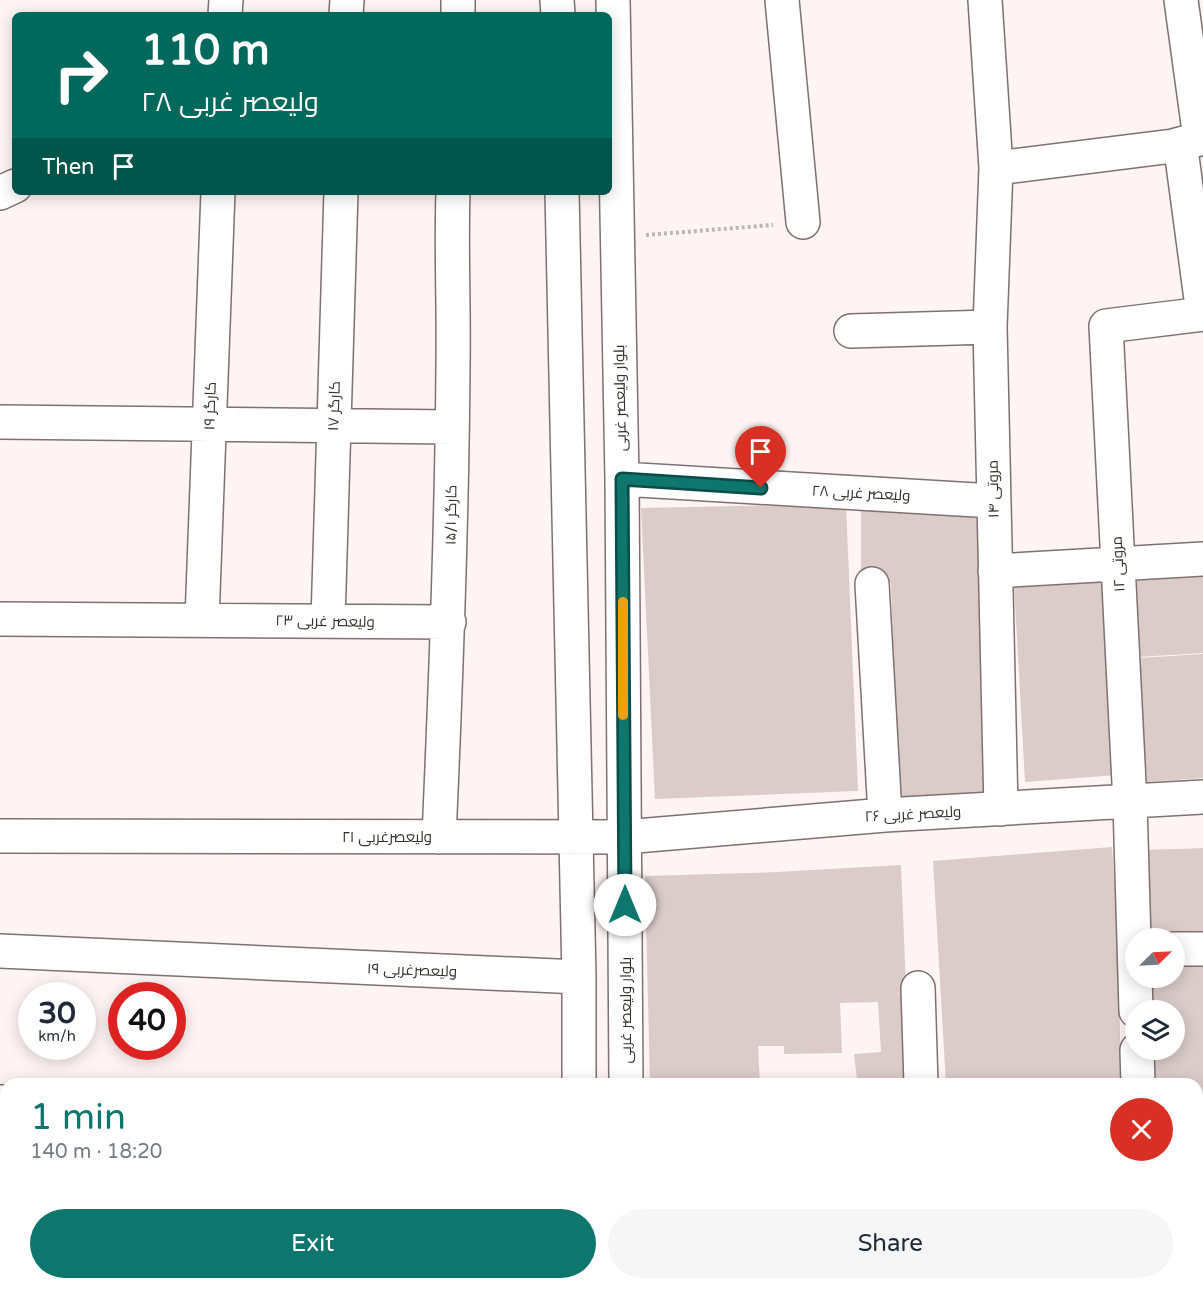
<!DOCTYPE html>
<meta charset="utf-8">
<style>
:root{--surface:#fff;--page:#f6f6f7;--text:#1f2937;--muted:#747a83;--accent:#0f766e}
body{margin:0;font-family:"Varela Round",Cairo,sans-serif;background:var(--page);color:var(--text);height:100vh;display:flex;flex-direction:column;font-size:22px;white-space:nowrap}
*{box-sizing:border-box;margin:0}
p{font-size:20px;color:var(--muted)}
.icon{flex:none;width:33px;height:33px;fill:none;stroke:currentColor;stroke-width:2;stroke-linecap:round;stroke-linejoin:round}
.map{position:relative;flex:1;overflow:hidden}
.sheet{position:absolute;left:0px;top:1078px;width:1203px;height:212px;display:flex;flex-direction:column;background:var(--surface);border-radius:18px 18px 0 0;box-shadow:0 3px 15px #0003}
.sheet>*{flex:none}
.guide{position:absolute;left:12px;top:12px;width:600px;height:183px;border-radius:9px;box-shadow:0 3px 15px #0003;background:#00695c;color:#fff;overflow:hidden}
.needle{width:39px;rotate:66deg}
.controls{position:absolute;left:1125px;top:928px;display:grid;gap:12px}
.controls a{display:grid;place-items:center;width:60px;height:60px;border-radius:50%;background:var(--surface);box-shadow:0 3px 15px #0003;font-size:30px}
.speed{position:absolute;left:18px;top:982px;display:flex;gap:12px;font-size:30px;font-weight:700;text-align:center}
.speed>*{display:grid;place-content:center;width:78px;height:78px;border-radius:50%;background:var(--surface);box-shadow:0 3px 15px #0003;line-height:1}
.speed small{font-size:15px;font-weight:400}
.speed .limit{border:9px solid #d22;background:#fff;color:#111}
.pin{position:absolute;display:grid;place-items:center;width:51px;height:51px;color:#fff;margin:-62px -26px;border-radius:50% 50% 50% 0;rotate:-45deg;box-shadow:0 0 6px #0007}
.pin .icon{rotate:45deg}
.me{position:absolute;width:66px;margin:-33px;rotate:0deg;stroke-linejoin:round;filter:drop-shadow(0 0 4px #0008)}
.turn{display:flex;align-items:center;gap:21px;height:126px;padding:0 30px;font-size:27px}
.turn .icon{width:78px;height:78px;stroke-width:2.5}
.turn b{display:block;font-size:42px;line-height:51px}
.then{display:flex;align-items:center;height:57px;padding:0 30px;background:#0003;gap:12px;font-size:22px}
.round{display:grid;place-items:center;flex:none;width:63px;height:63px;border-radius:32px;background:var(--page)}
.overview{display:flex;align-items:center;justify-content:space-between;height:102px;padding:0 30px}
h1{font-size:36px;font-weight:600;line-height:45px;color:var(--accent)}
.button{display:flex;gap:12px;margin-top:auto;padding:12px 30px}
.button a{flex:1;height:69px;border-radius:36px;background:var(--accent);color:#fff;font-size:24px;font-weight:600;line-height:69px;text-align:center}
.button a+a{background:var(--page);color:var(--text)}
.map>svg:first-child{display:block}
.building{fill:#dbccca}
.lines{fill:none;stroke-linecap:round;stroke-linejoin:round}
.minor-casing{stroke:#7e7170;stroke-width:36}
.path{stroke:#bcb5b4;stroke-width:4;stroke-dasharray:3 3;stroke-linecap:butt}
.minor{stroke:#fff;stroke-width:33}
.route-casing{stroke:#0a4d48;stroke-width:15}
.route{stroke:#0f766e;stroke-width:10}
.slow{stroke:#f59e0b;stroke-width:10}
.labels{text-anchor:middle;stroke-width:4.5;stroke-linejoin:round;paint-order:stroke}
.street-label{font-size:15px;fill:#35302f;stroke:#fff}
</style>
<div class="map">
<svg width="1203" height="1289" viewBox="0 0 1203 1289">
<rect width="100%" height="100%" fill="#fdf4f3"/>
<!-- building -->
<path class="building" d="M846 504 858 791 655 799 641 508Z
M861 510 983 517 987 795 898 797 891 583 861 571Z
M1203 570V653L1138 657 1133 575Z
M1106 578 1117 775 1025 782 1014 584Z
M1203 654V778L1147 782 1138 658Z
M1112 847 1118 934 1121 1084H946L933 861Z
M1203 848V933L1147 936 1144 850Z
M901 865 910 1084H791V1083L857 1080 854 1054 881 1052 878 1002 840 1003 842 1053 784 1054V1046H758L760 1084H650L645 876 777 872Z
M1174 966H1203V1215H1197V1084H1150L1149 1050H1174V1011H1148L1147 978H1174Z
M1197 1241H1203V1289H954V1284H1197Z
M651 1284H691V1286L651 1288Z"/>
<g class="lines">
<!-- minor casing -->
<g class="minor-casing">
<path id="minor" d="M557 0 558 15
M613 0 622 479 626 1084
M782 0 803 222
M985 0 996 168 990 327 1001 809
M1181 0 1200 138
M225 15 226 0
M346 15 347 0
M458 15V0
M1173 146 1182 157 1203 314
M996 168 1173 146 1203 138
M562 192 579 977V1084
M0 193 15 186
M851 331 990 327
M0 422 452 427
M622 479 993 501
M995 571 1203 559
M872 584 885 815
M0 619 449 622
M202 620 218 192
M328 621 341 192
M0 836 624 837 885 815 1203 797
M439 837C446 680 452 522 453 365 454 307 451 250 453 192
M1174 949H1203
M0 951 579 977
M918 988 921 1084
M1136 1011 1130 803 1106 326 1203 314
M1137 1050 1138 1084
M0 1102H6
M1197 1222H1203
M628 1284V1289
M579 1289V1284
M909 1289 929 1288"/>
</g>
<!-- path -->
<path class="path" d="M646 235 773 225"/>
<!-- minor -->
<use href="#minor" class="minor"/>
</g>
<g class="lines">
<!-- route casing -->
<g class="route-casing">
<path id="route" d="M625 905 622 479 761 488"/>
</g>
<!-- route -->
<use href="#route" class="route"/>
<!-- slow -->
<path class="slow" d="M623 602V715"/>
</g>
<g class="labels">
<!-- street labels -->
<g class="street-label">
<text transform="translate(620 398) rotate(-91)" y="5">بلوار ولیعصر غربی</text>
<text transform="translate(210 406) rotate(-88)" y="5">کارگر ۱۹</text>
<text transform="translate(334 406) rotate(-88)" y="5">کارگر ۱۷</text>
<text transform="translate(993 489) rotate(-91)" y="5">مروتی ۱۴</text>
<text transform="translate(861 493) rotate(3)" y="5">ولیعصر غربی ۲۸</text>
<text transform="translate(451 515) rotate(-89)" y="5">کارگر ۱۵/۱</text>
<text transform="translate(1118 564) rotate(-93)" y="5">مروتی ۱۲</text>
<text transform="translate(325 621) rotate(1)" y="5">ولیعصر غربی ۲۳</text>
<text transform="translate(913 814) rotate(-3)" y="5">ولیعصر غربی ۲۶</text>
<text x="387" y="842">ولیعصرغربی ۲۱</text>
<text transform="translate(412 970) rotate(2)" y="5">ولیعصرغربی ۱۹</text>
<text transform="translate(626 1010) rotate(-90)" y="5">بلوار ولیعصر غربی</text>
</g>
</g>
</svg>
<div class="controls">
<a><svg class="needle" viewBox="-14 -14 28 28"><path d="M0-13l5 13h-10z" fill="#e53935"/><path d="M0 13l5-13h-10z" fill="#747a83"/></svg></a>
<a><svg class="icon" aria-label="layers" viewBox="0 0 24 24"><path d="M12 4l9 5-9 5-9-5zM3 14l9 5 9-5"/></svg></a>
</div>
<div class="speed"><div>30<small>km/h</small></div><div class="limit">40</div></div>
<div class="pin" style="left:761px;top:488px;background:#d93025"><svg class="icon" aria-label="arrive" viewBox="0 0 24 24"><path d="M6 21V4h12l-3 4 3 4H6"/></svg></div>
<svg class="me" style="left:625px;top:905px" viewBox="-20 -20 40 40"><circle r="19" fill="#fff"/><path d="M0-13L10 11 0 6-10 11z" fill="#0f766e"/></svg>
<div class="guide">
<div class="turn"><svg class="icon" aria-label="right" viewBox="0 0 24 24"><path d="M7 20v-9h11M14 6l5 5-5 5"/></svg><div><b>110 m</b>ولیعصر غربی ۲۸</div></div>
<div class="then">Then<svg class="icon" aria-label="arrive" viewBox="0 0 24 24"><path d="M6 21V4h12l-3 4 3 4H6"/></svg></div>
</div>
<section class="sheet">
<div class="overview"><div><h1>1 min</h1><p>140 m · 18:20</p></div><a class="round" style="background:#d93025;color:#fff"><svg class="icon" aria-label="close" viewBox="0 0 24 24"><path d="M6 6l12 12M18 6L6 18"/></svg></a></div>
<div class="button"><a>Exit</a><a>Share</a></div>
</section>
</div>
